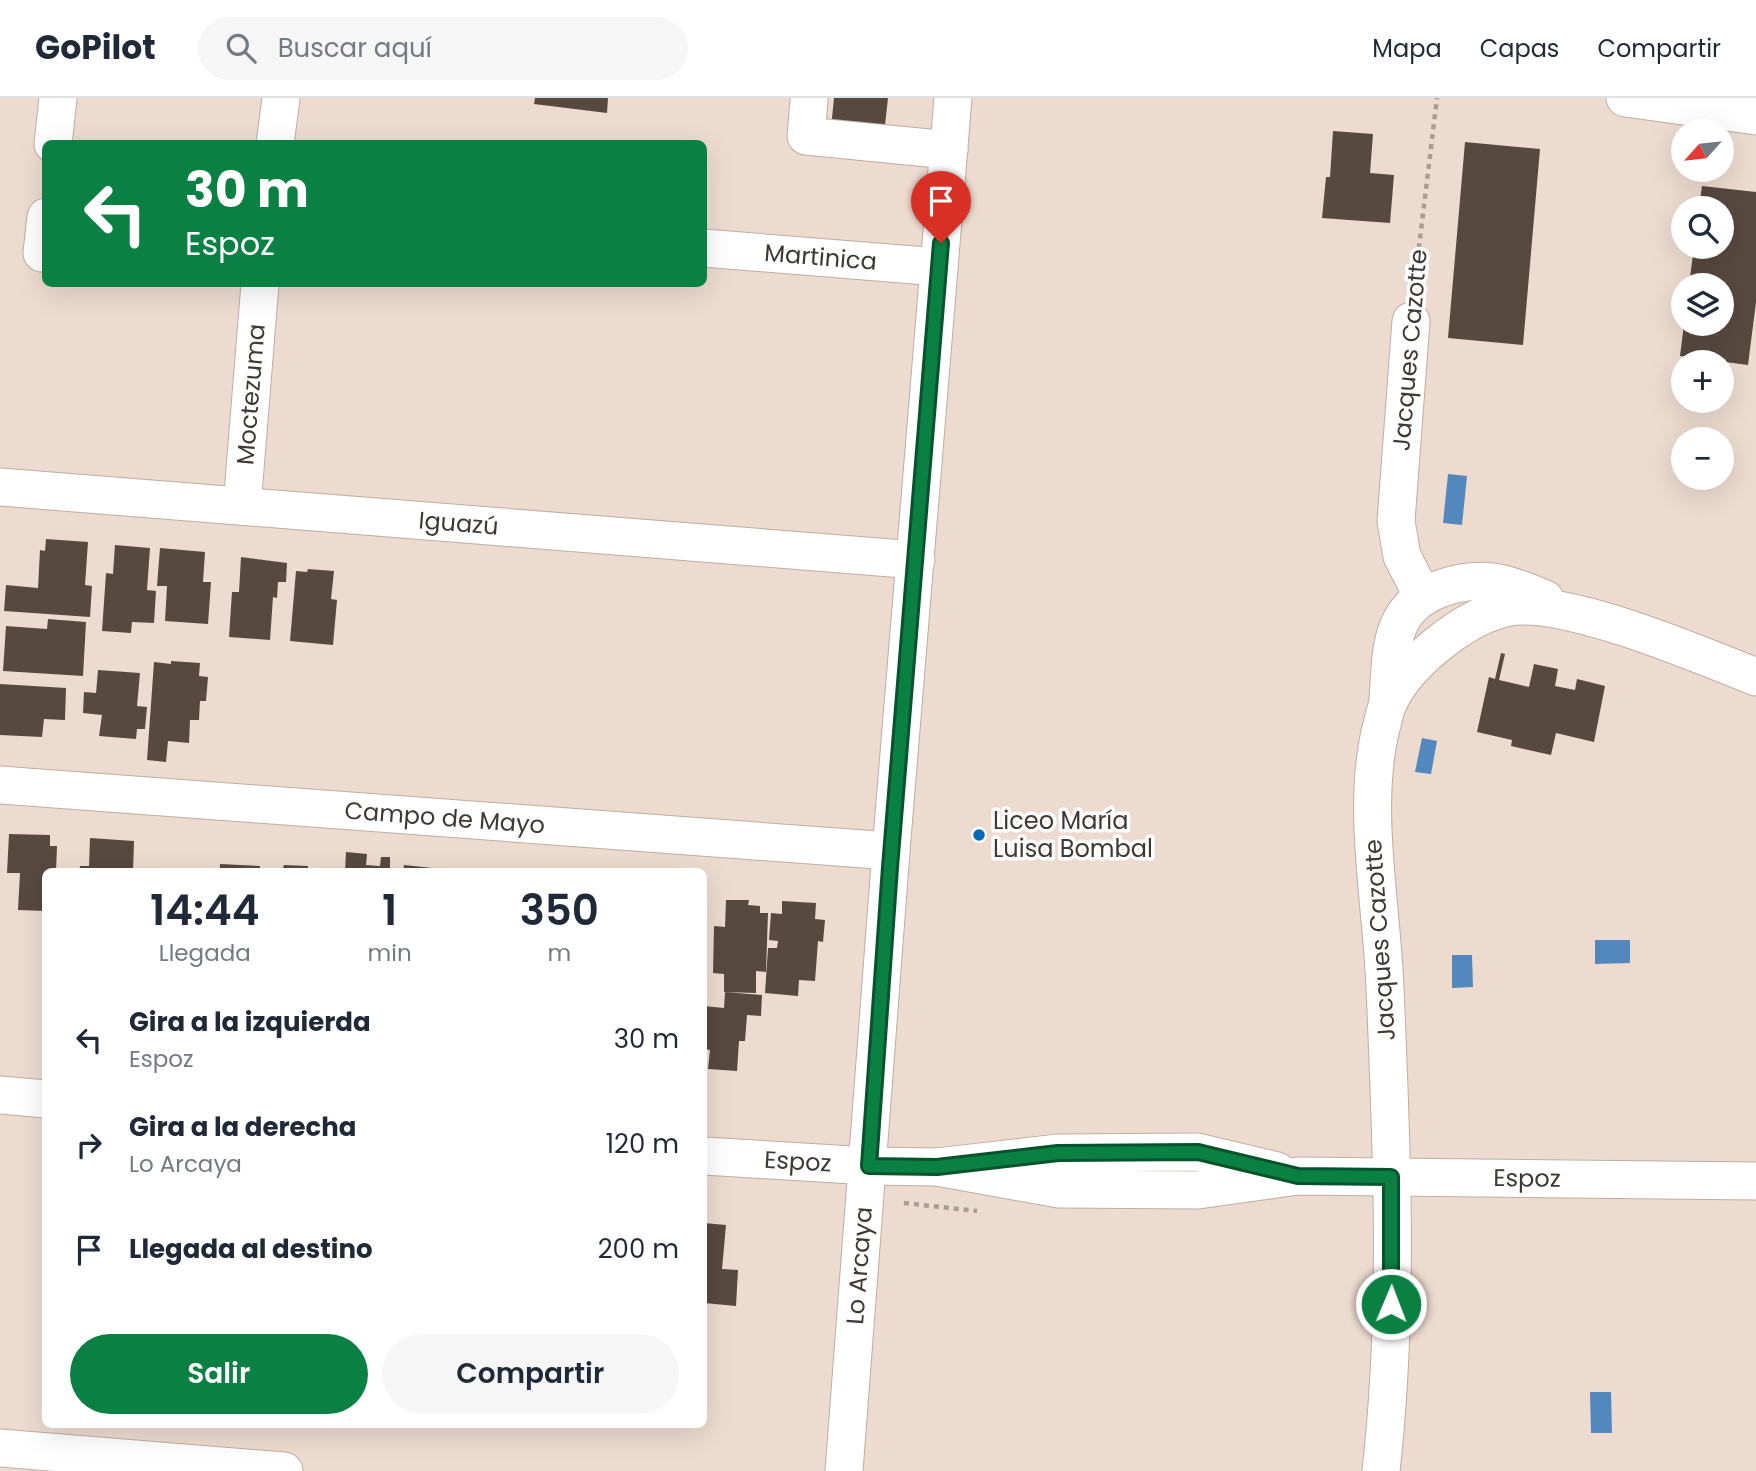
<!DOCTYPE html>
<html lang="es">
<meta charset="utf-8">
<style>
:root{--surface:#fff;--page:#f6f6f7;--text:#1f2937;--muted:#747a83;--line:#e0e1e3;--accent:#0b8043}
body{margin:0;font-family:Poppins,sans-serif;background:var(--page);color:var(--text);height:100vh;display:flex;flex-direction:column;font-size:26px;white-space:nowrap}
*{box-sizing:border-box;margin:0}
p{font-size:23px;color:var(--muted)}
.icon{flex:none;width:38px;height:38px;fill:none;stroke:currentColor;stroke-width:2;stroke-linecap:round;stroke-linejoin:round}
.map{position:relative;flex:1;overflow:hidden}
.drawer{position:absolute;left:42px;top:770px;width:665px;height:560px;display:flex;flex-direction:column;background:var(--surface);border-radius:10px;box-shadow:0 7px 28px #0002}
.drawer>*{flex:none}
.hud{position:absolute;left:42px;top:42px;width:665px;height:147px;border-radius:10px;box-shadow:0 7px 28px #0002;background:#0b8043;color:#fff;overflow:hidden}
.needle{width:46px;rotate:243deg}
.fabs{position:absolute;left:1671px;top:21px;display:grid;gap:14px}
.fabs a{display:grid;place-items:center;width:63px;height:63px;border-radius:50%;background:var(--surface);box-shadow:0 7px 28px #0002;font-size:35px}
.pin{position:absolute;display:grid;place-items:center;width:60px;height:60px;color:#fff;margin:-72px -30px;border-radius:50% 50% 50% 0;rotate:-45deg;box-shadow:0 0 7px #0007}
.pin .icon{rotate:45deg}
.me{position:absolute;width:77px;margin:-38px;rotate:1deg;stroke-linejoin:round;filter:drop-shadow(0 0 5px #0008)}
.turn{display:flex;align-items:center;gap:24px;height:147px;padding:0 28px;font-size:32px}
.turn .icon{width:91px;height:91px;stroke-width:2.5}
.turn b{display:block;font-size:49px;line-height:60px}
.eta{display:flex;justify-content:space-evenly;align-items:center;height:119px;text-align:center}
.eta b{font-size:42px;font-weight:600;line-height:49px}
.action{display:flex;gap:14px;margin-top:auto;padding:14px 28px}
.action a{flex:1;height:80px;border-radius:42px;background:var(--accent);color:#fff;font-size:28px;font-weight:600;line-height:80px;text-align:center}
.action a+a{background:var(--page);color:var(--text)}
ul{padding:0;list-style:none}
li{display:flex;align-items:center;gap:21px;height:105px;padding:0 28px}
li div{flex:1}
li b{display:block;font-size:26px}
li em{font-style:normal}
header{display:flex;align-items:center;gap:42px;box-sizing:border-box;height:98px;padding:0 35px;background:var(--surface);border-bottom:2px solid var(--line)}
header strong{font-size:33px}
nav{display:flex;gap:38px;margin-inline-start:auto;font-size:24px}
.search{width:490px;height:63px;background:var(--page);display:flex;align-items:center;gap:18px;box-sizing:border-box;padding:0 24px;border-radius:38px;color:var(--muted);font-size:26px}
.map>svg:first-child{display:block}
.water{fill:#5288bd}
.building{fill:#58493f}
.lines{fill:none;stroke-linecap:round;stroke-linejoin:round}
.minor-casing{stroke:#bfada2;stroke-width:39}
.path{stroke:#a99c92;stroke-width:4.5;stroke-dasharray:5 5;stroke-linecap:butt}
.minor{stroke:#fff;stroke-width:37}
.route-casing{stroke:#07532c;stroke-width:18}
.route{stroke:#0b8043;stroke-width:12}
.poi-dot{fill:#026cb7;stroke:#fff;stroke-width:2.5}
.labels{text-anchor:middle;stroke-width:7;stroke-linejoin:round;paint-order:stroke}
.street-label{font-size:24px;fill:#3f3833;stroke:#fff}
.poi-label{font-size:24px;fill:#3f3833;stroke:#fff;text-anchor:start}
</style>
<header>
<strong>GoPilot</strong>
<div class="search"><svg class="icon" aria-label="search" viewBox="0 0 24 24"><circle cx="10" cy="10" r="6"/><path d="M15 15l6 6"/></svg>Buscar aquí</div>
<nav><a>Mapa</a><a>Capas</a><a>Compartir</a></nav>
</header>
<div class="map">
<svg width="1756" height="1373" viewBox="0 0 1756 1373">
<rect width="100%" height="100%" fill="#eddbcf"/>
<!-- water -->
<path class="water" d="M1448 376 1467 378 1462 427 1443 425Z
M1422 640 1437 643 1431 676 1415 674Z
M1595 842H1630V865L1595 866Z
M1452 857H1472L1473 889 1452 890Z
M1590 1294H1611L1612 1335H1591Z"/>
<!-- building -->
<path class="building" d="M535 0H608L607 15 534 6Z
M834 0H888L884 36 831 30Z
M1333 33 1373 36 1370 75 1394 77 1390 125 1322 120 1326 79H1330Z
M1465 44 1540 51 1523 247 1448 240Z
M1702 88 1756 94V204L1748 267 1680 258 1684 226H1722V187H1689L1694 149H1722V110H1699Z
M46 441 88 444 85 487 92 488 90 519 4 513 6 487 38 490 40 452 45 453Z
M115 447 150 450 147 492 156 493 154 525 132 524 131 535 102 533 106 475 113 476Z
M160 450 205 454 203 484H211L208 526 165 523 167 488H157Z
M241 459 287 465 286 484H278L277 500 273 499 270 542 229 539 232 494H239Z
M308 471 334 473 331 501 337 502 333 547 290 543 296 473 307 474Z
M48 521 86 524 83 578 3 573 6 528 47 531Z
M1501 555 1505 556 1499 582 1529 589 1534 566 1558 571 1555 588 1575 592 1577 581 1605 588 1594 644 1556 635 1551 657 1511 648 1512 642 1477 634 1489 579 1495 581Z
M171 563 200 565 199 578 208 579 206 603H200L199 622H190L189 645 168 643 166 664 147 662 154 564 171 566Z
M98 572 140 575 137 608 147 609 145 631H137L136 641 99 638 102 617 83 615 84 594 96 595Z
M0 586 66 590 65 622 44 621 42 639 0 637Z
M9 736 50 737V748H57L56 774H46V813L18 812 20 775H7Z
M90 740 134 743 133 774H79L80 768H89Z
M346 754 367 756 366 767 380 768 381 759H390V774H345Z
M220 766 260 768V774H220Z
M284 767 308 768V774H271V770H283Z
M404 767 442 771V774H403Z
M726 802H749L748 807 760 808V815H768L766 874 756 873V895L724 894V876L713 875 714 828 725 829Z
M782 803 816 805 815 821 825 822 823 844 818 843 815 883 799 882 798 898 765 895 768 850H777L778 843 769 842 771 815 782 816Z
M725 894 762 897 761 918 747 917 745 943H739L737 973 708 971 710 952 704 951V908L724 910Z
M704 1125 726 1127 722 1171 738 1172 736 1208 704 1205Z"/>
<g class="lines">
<!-- minor casing -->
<g class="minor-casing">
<g id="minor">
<path d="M1625 0 1756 18"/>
<path d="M809 3 806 38 949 52"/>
<path d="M53 46 58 0"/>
<path d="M275 46 281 0"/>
<path id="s1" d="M704 150 939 169"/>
<path d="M42 155 46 119"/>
<path d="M1411 223 1396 423 1402 458 1423 499"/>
<path id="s2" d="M0 389 916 462"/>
<path id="s3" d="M242 408 260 186"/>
<path d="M1388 601C1390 576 1389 543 1402 521 1418 492 1462 480 1493 484 1511 487 1528 494 1545 501"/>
<path id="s4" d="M0 687 891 753"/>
<path d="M0 997 46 1001"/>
<path id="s5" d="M704 1058 869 1068 937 1069 1058 1055 1197 1054 1277 1073"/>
<path id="s6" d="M937 1069 1059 1091 1198 1092 1298 1078 1756 1083"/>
<path d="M0 1350 284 1373"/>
<path id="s7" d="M844 1373 891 753 953 0"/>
<path d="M1381 1373C1399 1213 1392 1051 1385 890 1382 808 1362 714 1380 634 1383 625 1384 614 1388 606 1405 566 1463 520 1505 510 1561 497 1700 557 1756 579"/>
</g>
</g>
<!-- path -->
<path class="path" d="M1414 190 1437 0
M904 1105 977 1113"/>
<!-- minor -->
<use href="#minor" class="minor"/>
</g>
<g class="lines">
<!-- route casing -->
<g class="route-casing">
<path id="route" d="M941 145 890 769 869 1068 937 1069 1058 1055 1198 1054 1298 1078 1391 1079V1206"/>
</g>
<!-- route -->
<use href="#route" class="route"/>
</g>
<!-- markers -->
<circle class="poi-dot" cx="979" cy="737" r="7"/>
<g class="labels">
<!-- street labels -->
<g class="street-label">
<text dy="8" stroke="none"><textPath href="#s1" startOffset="117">Martinica</textPath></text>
<text transform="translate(1410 252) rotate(-85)" y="8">Jacques Cazotte</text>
<text dy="8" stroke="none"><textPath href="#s3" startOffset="112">Moctezuma</textPath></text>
<text dy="8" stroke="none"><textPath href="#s2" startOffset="460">Iguazú</textPath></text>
<text dy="8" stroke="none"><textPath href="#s4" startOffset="446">Campo de Mayo</textPath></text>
<text transform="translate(1380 842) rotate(-94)" y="8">Jacques Cazotte</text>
<text dy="8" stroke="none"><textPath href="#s5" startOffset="94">Espoz</textPath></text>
<text dy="8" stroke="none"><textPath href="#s6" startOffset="593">Espoz</textPath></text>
<text dy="8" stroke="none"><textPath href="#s7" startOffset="206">Lo Arcaya</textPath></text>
</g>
<!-- poi labels -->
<g class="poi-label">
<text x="993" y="731">Liceo María<tspan x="993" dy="28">Luisa Bombal</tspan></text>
</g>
</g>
</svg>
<div class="fabs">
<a><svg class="needle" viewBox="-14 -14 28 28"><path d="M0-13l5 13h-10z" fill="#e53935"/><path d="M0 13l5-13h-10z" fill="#747a83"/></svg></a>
<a><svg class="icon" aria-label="search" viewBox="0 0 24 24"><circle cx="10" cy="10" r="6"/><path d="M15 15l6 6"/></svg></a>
<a><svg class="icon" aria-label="layers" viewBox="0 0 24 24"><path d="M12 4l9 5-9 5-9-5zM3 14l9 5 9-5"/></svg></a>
<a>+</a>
<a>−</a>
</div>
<div class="pin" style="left:941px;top:145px;background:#d93025"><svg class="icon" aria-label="arrive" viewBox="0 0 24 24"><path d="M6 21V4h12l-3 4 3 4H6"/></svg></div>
<svg class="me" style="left:1391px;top:1206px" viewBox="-20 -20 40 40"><circle r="17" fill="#0b8043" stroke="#fff" stroke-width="3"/><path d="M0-11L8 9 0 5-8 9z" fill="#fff"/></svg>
<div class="hud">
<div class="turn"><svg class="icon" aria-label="left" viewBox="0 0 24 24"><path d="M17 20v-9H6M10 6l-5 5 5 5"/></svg><div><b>30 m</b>Espoz</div></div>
</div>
<section class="drawer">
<div class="eta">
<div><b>14:44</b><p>Llegada</p></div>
<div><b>1</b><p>min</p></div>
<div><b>350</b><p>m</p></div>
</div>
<ul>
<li><svg class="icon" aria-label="left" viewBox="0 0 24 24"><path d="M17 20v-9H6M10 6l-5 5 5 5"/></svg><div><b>Gira a la izquierda</b><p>Espoz</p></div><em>30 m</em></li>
<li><svg class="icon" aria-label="right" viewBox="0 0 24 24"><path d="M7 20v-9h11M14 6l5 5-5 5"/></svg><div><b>Gira a la derecha</b><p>Lo Arcaya</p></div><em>120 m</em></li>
<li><svg class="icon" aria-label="arrive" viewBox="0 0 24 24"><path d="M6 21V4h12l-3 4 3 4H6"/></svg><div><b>Llegada al destino</b></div><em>200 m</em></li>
</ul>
<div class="action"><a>Salir</a><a>Compartir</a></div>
</section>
</div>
